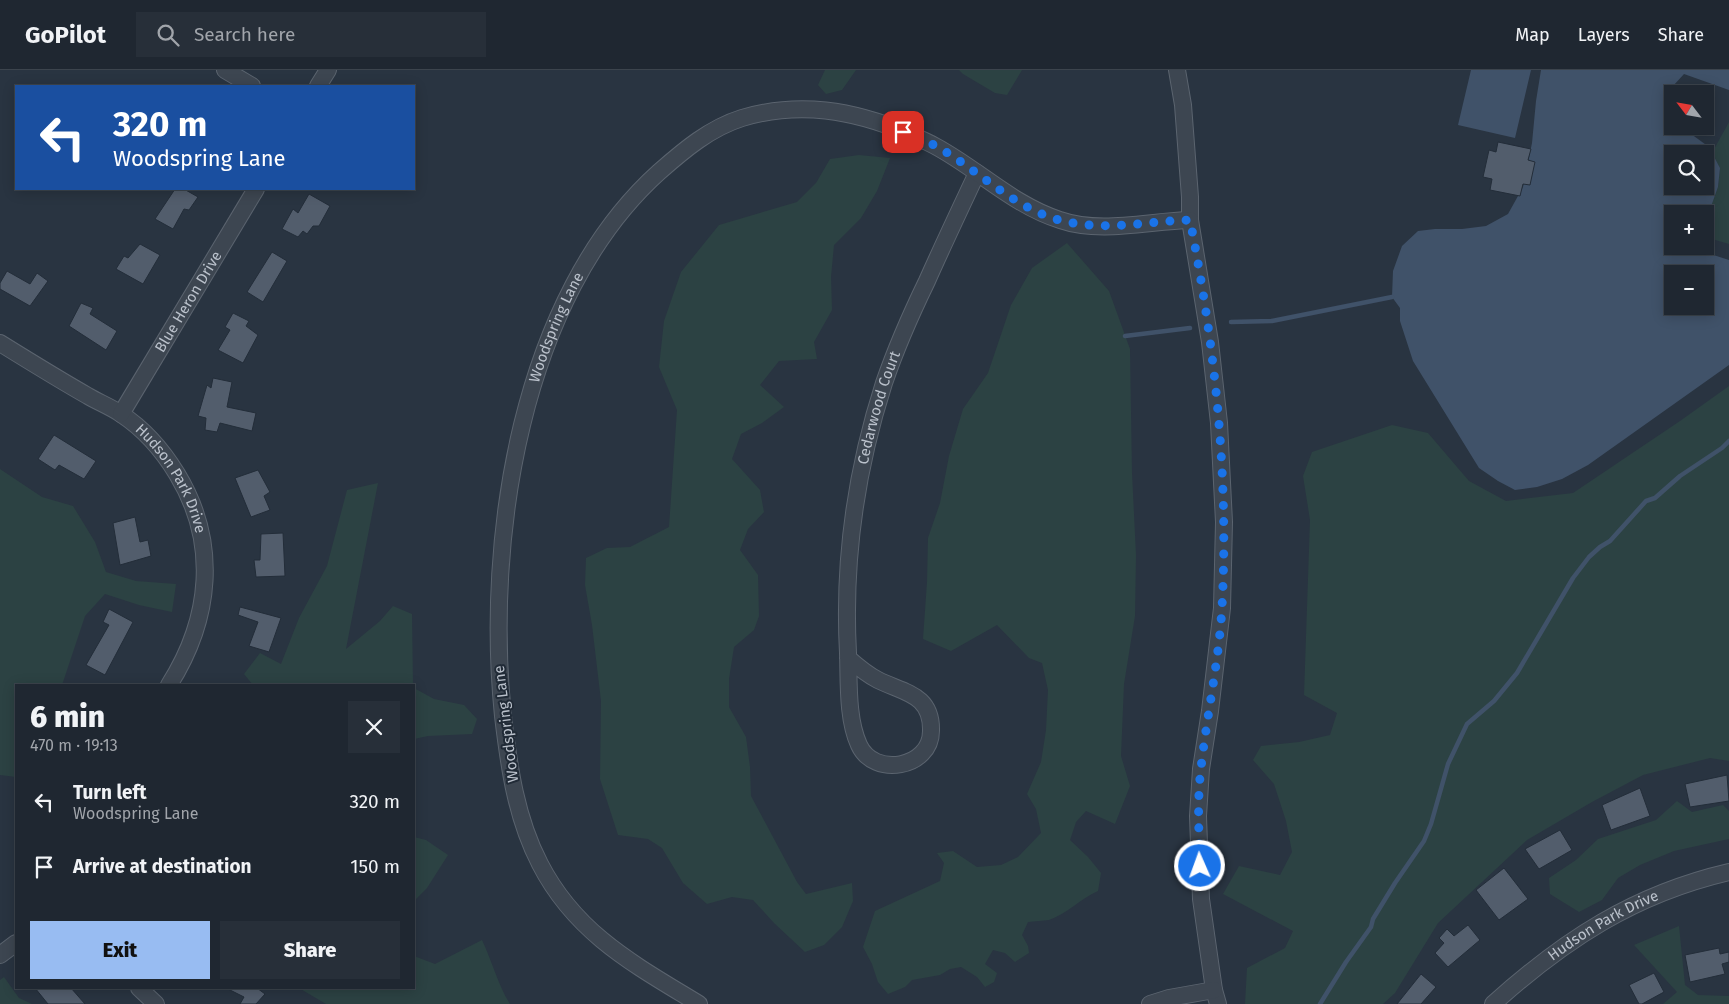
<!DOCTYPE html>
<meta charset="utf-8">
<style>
:root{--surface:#1f2731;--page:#272f39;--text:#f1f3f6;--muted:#a1a5ab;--line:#3c444d;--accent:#98bcf2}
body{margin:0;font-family:"Fira Sans",sans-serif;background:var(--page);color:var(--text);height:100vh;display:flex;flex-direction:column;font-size:19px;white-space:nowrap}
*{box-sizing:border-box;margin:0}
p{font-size:16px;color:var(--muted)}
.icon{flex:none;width:28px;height:28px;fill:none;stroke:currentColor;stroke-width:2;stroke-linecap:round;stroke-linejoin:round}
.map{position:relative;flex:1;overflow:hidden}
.side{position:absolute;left:15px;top:614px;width:400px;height:305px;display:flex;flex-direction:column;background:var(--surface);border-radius:0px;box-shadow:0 2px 12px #0003,0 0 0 1px var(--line)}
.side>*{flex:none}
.guide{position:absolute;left:15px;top:15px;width:400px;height:105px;border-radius:0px;box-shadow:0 2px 12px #0003,0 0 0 1px var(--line);background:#1a4fa0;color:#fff;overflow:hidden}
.needle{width:32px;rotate:301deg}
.buttons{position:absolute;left:1664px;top:15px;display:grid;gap:10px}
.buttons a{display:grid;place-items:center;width:50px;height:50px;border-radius:0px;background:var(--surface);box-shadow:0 2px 12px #0003,0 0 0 1px var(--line);font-size:25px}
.pin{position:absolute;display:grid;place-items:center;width:42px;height:42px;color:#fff;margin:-21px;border-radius:10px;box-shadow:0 2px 8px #0006}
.me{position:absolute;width:55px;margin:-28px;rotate:358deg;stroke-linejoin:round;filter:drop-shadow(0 0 4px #0008)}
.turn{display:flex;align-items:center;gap:18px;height:105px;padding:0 15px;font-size:22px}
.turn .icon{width:65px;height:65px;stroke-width:2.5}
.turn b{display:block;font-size:35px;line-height:42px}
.round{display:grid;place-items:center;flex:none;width:52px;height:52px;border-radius:0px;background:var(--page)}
.headline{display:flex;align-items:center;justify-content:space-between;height:85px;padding:0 15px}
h1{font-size:30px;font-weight:800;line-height:38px}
.primary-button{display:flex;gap:10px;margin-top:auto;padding:10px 15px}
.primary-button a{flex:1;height:58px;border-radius:0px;background:var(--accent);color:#111;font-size:20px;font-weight:800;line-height:58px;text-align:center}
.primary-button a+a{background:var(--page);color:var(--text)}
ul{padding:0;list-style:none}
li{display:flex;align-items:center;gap:15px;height:65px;padding:0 15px}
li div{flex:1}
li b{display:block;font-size:19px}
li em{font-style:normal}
header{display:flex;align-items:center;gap:30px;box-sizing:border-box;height:70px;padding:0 25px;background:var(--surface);border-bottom:1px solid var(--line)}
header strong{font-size:24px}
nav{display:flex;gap:28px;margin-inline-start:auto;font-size:18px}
.search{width:350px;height:45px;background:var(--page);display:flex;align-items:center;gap:12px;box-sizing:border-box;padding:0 18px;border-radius:0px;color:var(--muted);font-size:19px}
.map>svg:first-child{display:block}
.green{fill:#2c4243}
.water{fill:#405269;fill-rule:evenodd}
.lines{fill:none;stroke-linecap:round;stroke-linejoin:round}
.stream{stroke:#405269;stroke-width:4.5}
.building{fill:#525d6c;stroke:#232d39}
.street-casing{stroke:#5b646f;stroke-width:18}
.street{stroke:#3d4651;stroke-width:16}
.route{stroke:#1a73e8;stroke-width:9;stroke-dasharray:0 16.2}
.labels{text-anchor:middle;stroke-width:4;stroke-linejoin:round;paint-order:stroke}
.street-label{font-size:15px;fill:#bac1cb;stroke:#212b37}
</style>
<header>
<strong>GoPilot</strong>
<div class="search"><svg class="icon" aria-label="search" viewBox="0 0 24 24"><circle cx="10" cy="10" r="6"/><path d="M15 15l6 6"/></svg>Search here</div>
<nav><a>Map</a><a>Layers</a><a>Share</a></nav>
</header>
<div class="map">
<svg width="1729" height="934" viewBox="0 0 1729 934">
<rect width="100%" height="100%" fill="#293441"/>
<!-- green -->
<path class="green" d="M825 0H856L842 20 826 24 818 15Z
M959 0H1022L1007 25 995 23 963 4Z
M1729 52V174L1705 167V147L1708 145 1718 117 1720 98 1712 83Z
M859 85 890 88 877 121 861 148 834 175 831 207 832 240 814 272 817 289 779 291 760 315 784 337 762 353 741 364 732 389 760 420 764 442 748 459 740 480 758 505 759 546 754 560 734 577 729 609V637L746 667 750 697 751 726 797 812 806 824 852 813 853 831 842 857 824 875 805 882 774 853 753 830 732 827 707 834 683 813 662 778 648 769 618 765 600 709 601 631 592 555 585 515 586 488 607 478 630 477 669 457 677 340 659 297 664 251 681 202 719 155 797 132 816 113 830 89Z
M1067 173 1109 221 1130 279 1132 403 1136 485 1135 546 1124 614 1121 686 1130 716 1115 754 1086 741 1076 752 1070 770 1088 787 1101 803 1098 821C1080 829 1067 844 1049 850 1043 851 1035 851 1028 852L1022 865 1028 876 1029 883 1015 892 1005 883 993 880 985 894 997 903 994 912 985 917 977 907 961 897 950 899 940 905 912 910 905 917 888 924 878 912 872 894 863 877 875 841 940 811 944 793 937 783 953 781 977 797 1001 795 1018 787 1041 763 1036 739 1027 724 1041 692 1046 660 1048 620 1042 593 1029 588 997 555 951 581 923 569 927 512 928 468 940 433 949 386 963 339 988 303 1011 235 1032 198Z
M1729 316V691L1710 688 1643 705 1592 732 1527 770 1438 853 1395 923 1383 934H1245L1247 898 1285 878 1293 861 1223 824 1239 796 1280 805 1292 782 1286 751 1274 714 1253 690 1261 676 1299 672 1330 665 1337 643 1304 625 1310 450 1303 406 1312 382 1392 355 1428 363 1469 411 1506 431 1573 423 1680 351Z
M0 399 42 427 73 436 95 472 106 502 136 511 176 514 172 542 139 535 105 524 85 546 62 615H16V707L0 705Z
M378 413 346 579 380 551 393 536 412 544 413 615H253L244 604 260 583 281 594 299 548 327 496 347 420Z
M414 618 434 629 464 635 477 649 472 664 428 666 414 669Z
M1677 731 1692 742 1723 735 1729 741V769L1674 781 1640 795 1618 808 1602 830 1579 842 1550 824 1549 808 1576 790 1598 769 1656 750Z
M414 767 426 770 448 785 427 818 414 831Z
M1679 856 1685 915 1698 925 1729 926V934H1663L1677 922 1634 875Z
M482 870C492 891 498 915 510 934H326L299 918H414V886L435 894Z
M4 907 19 928 32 934H0V910Z"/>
<!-- water -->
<path class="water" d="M1471 0H1531L1515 68 1458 55Z
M1541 0H1729V20L1684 4 1673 16 1672 56H1684L1687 61 1709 77 1720 98 1718 117 1708 145 1705 147V144H1672V176H1695L1701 181 1729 190V295L1588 395 1562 409 1537 417 1515 420 1498 411 1479 398 1413 291 1400 251V238L1392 227 1393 201 1402 176 1418 161 1435 159H1462L1486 156 1508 144 1523 117 1532 73 1536 31ZM1672 84H1705V116H1672ZM1672 204H1705V236H1672Z"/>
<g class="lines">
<!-- stream -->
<path class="stream" d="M1231 252 1272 251 1392 227
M1125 266 1190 258
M1320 934 1346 892 1371 857 1373 849 1395 813 1424 771 1431 754 1448 694 1467 654 1494 631 1517 603 1573 508 1589 487 1600 477 1610 471 1646 431 1655 428 1680 406 1722 378 1729 371"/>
</g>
<!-- building -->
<path class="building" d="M1498 72 1531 79 1528 90 1535 92 1530 115 1523 114 1520 126 1490 120 1492 109 1483 107 1489 80 1496 82Z
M175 119H184L198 127 189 140 184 139 173 159 155 149Z
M309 124 330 136 319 156H313L307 164 303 161 298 167 282 159 293 139 298 143Z
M140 174 160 185 143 214 116 199 124 186 128 188Z
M272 182 287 191 263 232 247 222Z
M7 201 30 214 37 203 48 211 30 236 0 219V213Z
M81 233 93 238 90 244 117 261 106 280 69 256Z
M233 243 249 251 246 256 258 265 243 293 218 280 230 260 225 257Z
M213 308 232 312 227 337 256 343 252 361 220 353 217 362 205 360 206 348 198 346 207 315 211 318Z
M54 365 96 391 84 409 59 395 55 400 38 389Z
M258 400 270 422 264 426 270 440 251 447 235 408Z
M135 447 140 472 148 470 151 486 120 495 113 453Z
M283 463 285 506 256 507 254 490H260L261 464Z
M240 537 281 548 269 582 249 576 258 552 238 545Z
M109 539 133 552 105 605 86 595 109 555 103 552Z
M1727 705 1729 731 1690 737 1685 714Z
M1640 718 1650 746 1611 760 1602 735Z
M1560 760 1572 780 1539 799 1525 779Z
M1504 798 1528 829 1499 850 1476 820Z
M1468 855 1480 870 1448 897 1435 883 1444 873 1439 868 1447 859 1454 866Z
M1719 878 1720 884 1729 882V892L1722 894 1725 904 1690 912 1685 885Z
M1654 903 1664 922 1642 934H1639L1629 915Z
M1421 904 1436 917 1421 934H1397Z
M35 918H71L85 934H48Z
M226 918H257L265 924 256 934H240L244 927Z"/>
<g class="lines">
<!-- street casing -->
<g class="street-casing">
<g id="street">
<path d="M225 0 252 16"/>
<path d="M1177 0 1183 35 1190 127V150L1210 272 1219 353 1224 452 1222 538 1210 641 1201 699 1198 746 1201 829 1214 920 1218 934"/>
<path d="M318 16 328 0"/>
<path id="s1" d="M0 273C29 291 58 309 88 326 98 332 111 337 121 344 144 359 163 381 177 404 219 473 211 549 169 615"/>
<path id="s2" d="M121 344 256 119"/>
<path id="s3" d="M848 588C857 596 866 604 878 610 904 623 932 624 931 661 931 698 874 708 859 675 847 649 849 612 848 583 843 491 856 400 884 313 896 278 911 244 927 211 943 175 960 139 977 103"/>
<path d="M0 885 16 873"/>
<path d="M139 918 156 934"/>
<path id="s4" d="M699 934C635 895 576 864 540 794 516 748 509 697 503 646 485 469 520 227 659 102 684 80 710 58 742 48 799 31 853 40 907 63 916 67 926 71 935 76 978 99 1013 135 1060 150 1100 164 1149 151 1190 150"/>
<path d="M1150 934 1169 928 1214 920"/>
<path id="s5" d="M1493 934C1564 870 1634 824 1729 802"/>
</g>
</g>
<!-- street -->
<use href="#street" class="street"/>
</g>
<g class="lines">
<!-- route -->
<path class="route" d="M903 62C913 66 924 70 934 75 980 100 1019 145 1073 153 1112 160 1151 151 1190 150 1215 277 1229 407 1222 537 1219 591 1207 644 1201 698 1197 731 1199 763 1200 796"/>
</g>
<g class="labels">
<!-- street labels -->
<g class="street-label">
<text dy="5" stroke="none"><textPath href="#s2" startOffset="131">Blue Heron Drive</textPath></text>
<text dy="5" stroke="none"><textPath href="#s4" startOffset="765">Woodspring Lane</textPath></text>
<text dy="5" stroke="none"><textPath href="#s3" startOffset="558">Cedarwood Court</textPath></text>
<text dy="5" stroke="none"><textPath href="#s1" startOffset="224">Hudson Park Drive</textPath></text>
<text transform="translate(506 654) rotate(-97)" y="5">Woodspring Lane</text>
<text dy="5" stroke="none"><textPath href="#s5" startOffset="136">Hudson Park Drive</textPath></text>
</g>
</g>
</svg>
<div class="buttons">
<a><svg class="needle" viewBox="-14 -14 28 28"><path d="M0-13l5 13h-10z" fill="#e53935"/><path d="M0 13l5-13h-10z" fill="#a1a5ab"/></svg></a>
<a><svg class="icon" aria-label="search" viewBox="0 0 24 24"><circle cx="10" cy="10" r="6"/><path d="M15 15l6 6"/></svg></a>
<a>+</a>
<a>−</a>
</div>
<div class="pin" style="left:903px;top:62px;background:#d93025"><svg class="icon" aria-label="arrive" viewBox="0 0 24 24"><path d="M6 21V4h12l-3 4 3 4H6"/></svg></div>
<svg class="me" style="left:1200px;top:796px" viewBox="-20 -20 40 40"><circle r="17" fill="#1a73e8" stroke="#fff" stroke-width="3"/><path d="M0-11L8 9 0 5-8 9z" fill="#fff"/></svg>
<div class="guide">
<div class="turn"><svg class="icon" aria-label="left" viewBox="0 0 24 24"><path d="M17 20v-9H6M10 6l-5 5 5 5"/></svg><div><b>320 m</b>Woodspring Lane</div></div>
</div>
<section class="side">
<div class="headline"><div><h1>6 min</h1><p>470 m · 19:13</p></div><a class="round"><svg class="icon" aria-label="close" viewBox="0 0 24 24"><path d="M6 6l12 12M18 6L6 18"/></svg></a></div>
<ul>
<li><svg class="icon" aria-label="left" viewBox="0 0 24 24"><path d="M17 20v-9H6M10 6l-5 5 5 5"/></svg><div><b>Turn left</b><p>Woodspring Lane</p></div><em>320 m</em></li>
<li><svg class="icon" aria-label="arrive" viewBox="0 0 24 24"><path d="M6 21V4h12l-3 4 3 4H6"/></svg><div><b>Arrive at destination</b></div><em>150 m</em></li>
</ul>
<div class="primary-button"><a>Exit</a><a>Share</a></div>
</section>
</div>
